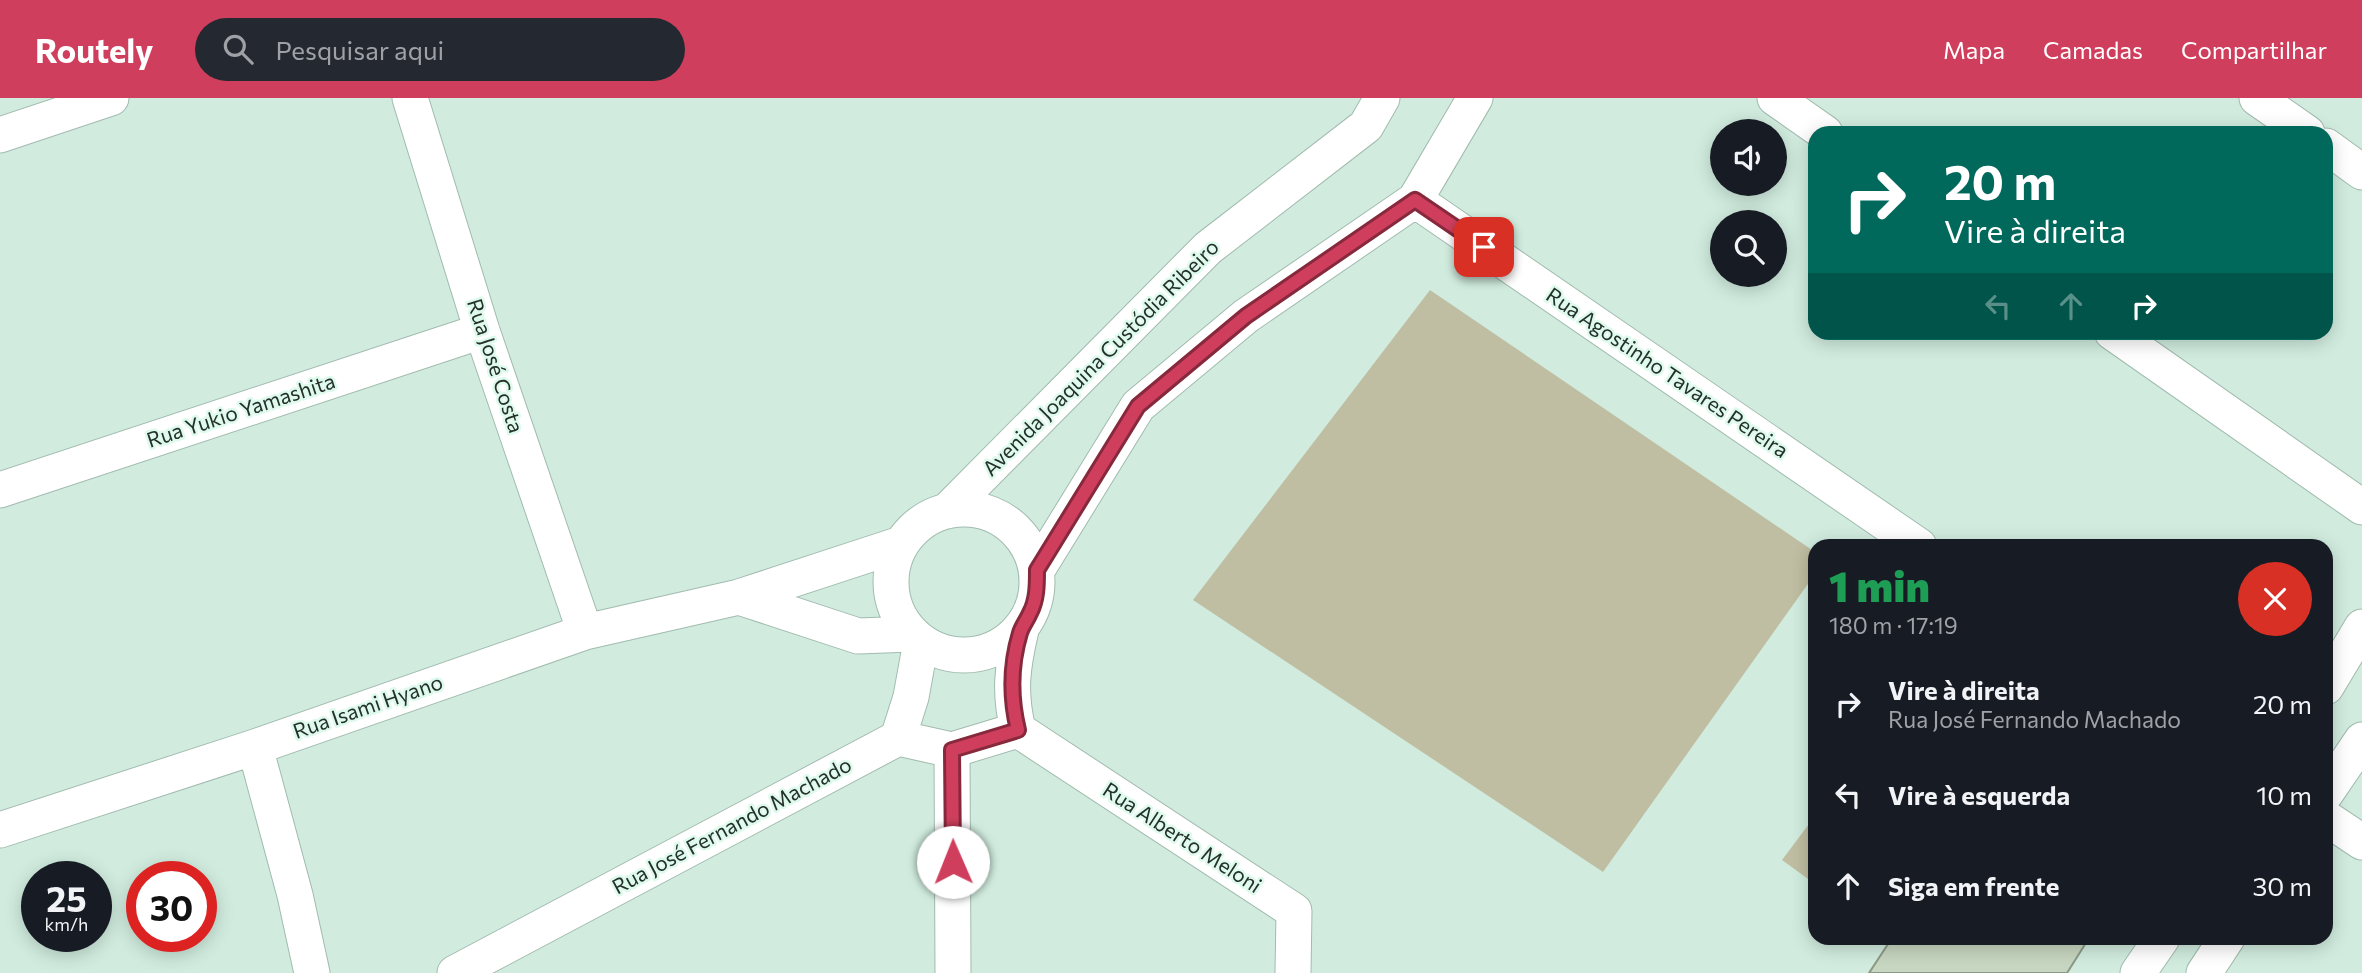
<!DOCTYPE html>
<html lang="pt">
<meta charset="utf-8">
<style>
:root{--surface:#171b24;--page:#242831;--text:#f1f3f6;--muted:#9ea1a6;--accent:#cf3f5d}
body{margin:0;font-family:Commissioner,sans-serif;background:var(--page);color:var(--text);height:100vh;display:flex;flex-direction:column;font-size:26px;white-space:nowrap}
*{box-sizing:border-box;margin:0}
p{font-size:23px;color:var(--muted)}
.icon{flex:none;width:38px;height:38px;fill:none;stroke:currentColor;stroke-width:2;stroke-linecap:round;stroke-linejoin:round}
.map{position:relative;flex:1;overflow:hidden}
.details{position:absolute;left:1808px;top:441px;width:525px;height:406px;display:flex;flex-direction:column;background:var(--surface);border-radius:21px;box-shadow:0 4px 18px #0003}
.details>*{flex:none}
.top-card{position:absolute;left:1808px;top:28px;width:525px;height:214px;border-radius:21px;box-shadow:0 4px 18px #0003;background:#00695c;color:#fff;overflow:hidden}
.tools{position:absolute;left:1710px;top:21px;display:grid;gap:14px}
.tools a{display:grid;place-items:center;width:77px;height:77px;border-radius:50%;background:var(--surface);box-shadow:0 4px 18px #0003;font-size:35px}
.speed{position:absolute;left:21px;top:763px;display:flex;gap:14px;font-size:35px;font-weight:700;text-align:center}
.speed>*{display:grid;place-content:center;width:91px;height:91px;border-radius:50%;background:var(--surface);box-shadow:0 4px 18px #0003;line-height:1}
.speed small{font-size:18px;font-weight:400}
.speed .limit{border:10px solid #d22;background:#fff;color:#111}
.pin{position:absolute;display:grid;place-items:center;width:60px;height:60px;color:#fff;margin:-30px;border-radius:14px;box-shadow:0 4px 10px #0006}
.me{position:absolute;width:77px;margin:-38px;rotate:359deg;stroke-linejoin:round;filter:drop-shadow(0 0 5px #0008)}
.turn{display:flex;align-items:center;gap:24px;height:147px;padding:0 21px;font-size:32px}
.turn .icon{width:91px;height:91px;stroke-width:2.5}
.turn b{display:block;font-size:49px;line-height:60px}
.lanes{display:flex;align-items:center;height:66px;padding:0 21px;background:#0003;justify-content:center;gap:35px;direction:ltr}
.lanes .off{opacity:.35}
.round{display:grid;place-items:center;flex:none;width:74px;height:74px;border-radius:37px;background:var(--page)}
.headline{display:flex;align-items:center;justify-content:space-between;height:119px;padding:0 21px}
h1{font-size:42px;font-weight:800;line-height:52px;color:#1e9e55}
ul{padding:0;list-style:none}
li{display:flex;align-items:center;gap:21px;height:91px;padding:0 21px}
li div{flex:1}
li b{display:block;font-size:26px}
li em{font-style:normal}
header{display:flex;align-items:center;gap:42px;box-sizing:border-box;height:98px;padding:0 35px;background:var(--accent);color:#fff}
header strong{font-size:33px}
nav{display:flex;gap:38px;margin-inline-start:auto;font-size:24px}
.search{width:490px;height:63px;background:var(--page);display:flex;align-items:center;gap:18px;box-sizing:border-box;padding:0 24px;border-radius:38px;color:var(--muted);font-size:26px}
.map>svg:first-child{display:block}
.green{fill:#bfbea2}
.building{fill:#c7d6c0;stroke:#8c9985;stroke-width:2}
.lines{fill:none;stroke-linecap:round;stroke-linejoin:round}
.minor-casing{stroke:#a1bbaf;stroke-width:37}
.minor{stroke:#fff;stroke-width:35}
.route-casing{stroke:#87293c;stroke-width:18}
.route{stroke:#cf3f5d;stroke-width:12}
.labels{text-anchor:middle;stroke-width:5;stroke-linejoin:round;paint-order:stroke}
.street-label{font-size:21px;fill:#25302b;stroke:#defaed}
</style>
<header>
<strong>Routely</strong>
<div class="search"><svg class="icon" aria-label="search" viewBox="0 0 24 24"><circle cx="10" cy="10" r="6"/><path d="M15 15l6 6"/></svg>Pesquisar aqui</div>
<nav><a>Mapa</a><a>Camadas</a><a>Compartilhar</a></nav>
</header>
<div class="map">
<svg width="2362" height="875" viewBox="0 0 2362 875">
<rect width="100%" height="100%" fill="#d1ecdf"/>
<!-- green -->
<path class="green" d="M1430 192 1815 454V476L1603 774 1193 502Z
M1815 718V786L1782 762Z"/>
<!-- building -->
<path class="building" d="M1892 840H2089L2067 875H1869Z"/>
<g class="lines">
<!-- minor casing -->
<g class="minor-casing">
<path id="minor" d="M410 0 482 233 585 534
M1775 0 1825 35
M2257 0 2307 35
M0 37 111 0
M2326 48 2362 74
M1415 102 1919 448
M2112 234 2362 409
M0 392 482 233
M891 484a73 73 0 1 1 146 0a73 73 0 1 1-146 0Z
M947 413 1208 150 1366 28 1382 0
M901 446 739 499 858 538 912 536
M1037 472 1138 308 1246 218 1415 102 1475 0
M2326 589 2362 529
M1018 632 1294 813 1293 875
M1018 632C1009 594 1012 570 1021 532
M898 640 911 599 921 544
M255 649 295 797 312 875
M952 652 953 875
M2326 695 2362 642
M2326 720 2362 744
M0 732 255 649 585 534 739 499
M455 875 898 640 952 652 1018 632
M2138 875 2162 840
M2204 875 2227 840"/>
</g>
<!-- minor -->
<use href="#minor" class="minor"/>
</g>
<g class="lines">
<!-- route casing -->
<g class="route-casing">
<path id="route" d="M953 764 952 652 1018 632C1010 599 1010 568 1020 535 1022 528 1027 522 1030 515 1037 502 1037 487 1037 472L1138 308 1246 218 1415 102 1484 149"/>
</g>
<!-- route -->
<use href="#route" class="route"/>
</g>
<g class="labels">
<!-- street labels -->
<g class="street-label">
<text transform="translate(1101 260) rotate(-45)" y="7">Avenida Joaquina Custódia Ribeiro</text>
<text transform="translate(495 268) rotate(72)" y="7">Rua José Costa</text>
<text transform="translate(1667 275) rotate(34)" y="7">Rua Agostinho Tavares Pereira</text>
<text transform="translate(241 313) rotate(-18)" y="7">Rua Yukio Yamashita</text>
<text transform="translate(368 609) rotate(-19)" y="7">Rua Isami Hyano</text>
<text transform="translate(732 728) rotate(-28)" y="7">Rua José Fernando Machado</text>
<text transform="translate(1182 740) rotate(33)" y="7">Rua Alberto Meloni</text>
</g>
</g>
</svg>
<div class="tools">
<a><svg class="icon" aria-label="sound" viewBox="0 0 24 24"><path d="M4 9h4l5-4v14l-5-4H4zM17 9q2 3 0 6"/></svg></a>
<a><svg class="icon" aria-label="search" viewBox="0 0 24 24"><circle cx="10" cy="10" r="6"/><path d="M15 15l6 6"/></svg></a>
</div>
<div class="speed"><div>25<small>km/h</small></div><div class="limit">30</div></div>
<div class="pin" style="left:1484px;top:149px;background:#d93025"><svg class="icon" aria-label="arrive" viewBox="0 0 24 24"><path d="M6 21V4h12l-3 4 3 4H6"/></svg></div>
<svg class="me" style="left:953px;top:764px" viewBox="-20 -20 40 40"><circle r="19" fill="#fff"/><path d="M0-13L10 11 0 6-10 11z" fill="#cf3f5d"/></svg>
<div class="top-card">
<div class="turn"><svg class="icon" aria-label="right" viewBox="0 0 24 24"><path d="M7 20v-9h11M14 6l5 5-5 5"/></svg><div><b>20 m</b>Vire à direita</div></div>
<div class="lanes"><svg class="icon off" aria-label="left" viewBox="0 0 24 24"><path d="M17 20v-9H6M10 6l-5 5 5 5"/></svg><svg class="icon off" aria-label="ahead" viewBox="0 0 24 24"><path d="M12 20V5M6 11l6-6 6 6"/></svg><svg class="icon" aria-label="right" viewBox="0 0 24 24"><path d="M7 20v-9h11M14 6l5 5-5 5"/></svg></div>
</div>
<section class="details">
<div class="headline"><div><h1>1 min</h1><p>180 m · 17:19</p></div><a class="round" style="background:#d93025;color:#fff"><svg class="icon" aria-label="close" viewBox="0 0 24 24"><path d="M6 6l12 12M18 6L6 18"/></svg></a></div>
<ul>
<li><svg class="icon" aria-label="right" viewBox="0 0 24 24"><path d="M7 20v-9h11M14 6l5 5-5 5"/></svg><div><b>Vire à direita</b><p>Rua José Fernando Machado</p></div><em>20 m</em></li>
<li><svg class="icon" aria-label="left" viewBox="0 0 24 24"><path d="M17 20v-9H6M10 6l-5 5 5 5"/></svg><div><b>Vire à esquerda</b></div><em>10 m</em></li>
<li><svg class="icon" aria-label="ahead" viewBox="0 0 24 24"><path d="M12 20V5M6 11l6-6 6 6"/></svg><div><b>Siga em frente</b></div><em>30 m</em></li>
</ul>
</section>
</div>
